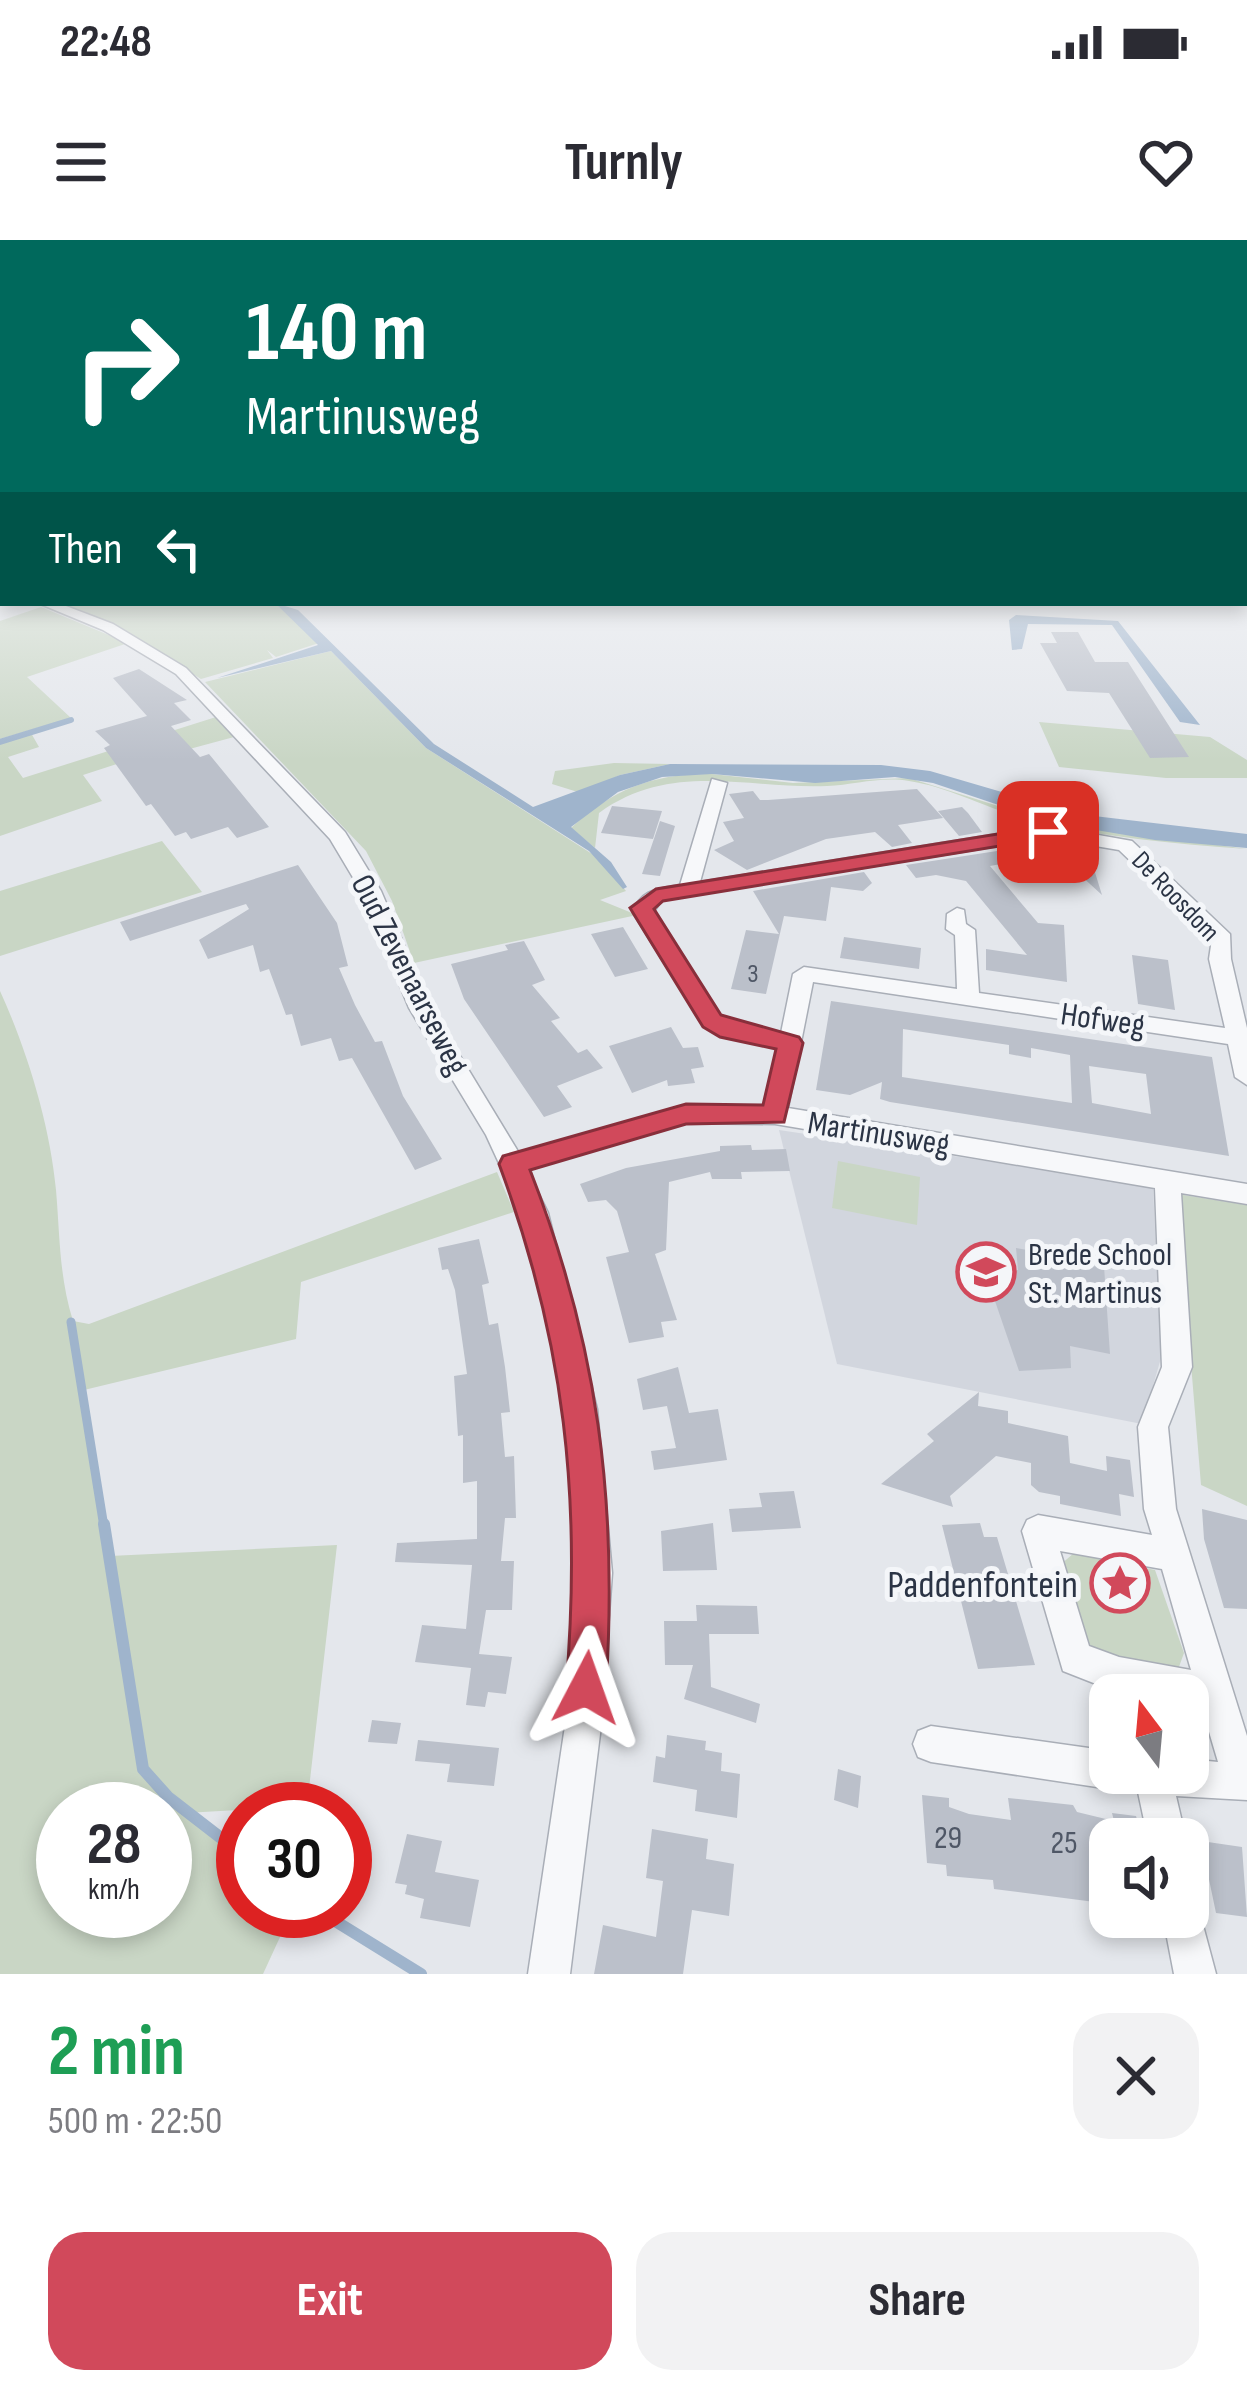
<!DOCTYPE html>
<meta charset="utf-8">
<style>
:root{--surface:#fff;--page:#f2f2f3;--text:#2b2b33;--muted:#7c7c81;--accent:#d1495b}
body{margin:0;font-family:"Sofia Sans Condensed",sans-serif;background:var(--page);color:var(--text);height:100vh;display:flex;flex-direction:column;font-size:45px;white-space:nowrap}
*{box-sizing:border-box;margin:0}
p{font-size:39px;color:var(--muted)}
.icon{flex:none;width:66px;height:66px;fill:none;stroke:currentColor;stroke-width:2;stroke-linecap:round;stroke-linejoin:round}
.map{position:relative;height:1734px;overflow:hidden}
.panel{display:flex;flex-direction:column;background:var(--surface);flex:1}
.panel>*{flex:none}
.top-card{position:absolute;left:0px;top:0px;width:1248px;height:366px;box-shadow:0 6px 18px #0003;background:#00695c;color:#fff;overflow:hidden}
.needle{width:78px;rotate:344deg}
.buttons{position:absolute;left:1089px;top:1434px;display:grid;gap:24px}
.buttons a{display:grid;place-items:center;width:120px;height:120px;border-radius:24px;background:var(--surface);box-shadow:0 6px 18px #0003;font-size:60px}
.speed{position:absolute;left:36px;top:1542px;display:flex;gap:24px;font-size:60px;font-weight:700;text-align:center}
.speed>*{display:grid;place-content:center;width:156px;height:156px;border-radius:50%;background:var(--surface);box-shadow:0 6px 18px #0003;line-height:1}
.speed small{font-size:30px;font-weight:400}
.speed .limit{border:18px solid #d22;background:#fff;color:#111}
.pin{position:absolute;display:grid;place-items:center;width:102px;height:102px;color:#fff;margin:-51px;border-radius:24px;box-shadow:0 6px 18px #0006}
.me{position:absolute;width:132px;margin:-66px;rotate:4deg;stroke-linejoin:round;filter:drop-shadow(0 0 9px #0008)}
.turn{display:flex;align-items:center;gap:42px;height:252px;padding:0 48px;font-size:54px}
.turn .icon{width:156px;height:156px;stroke-width:2.5}
.turn b{display:block;font-size:84px;line-height:102px}
.then{display:flex;align-items:center;height:114px;padding:0 48px;background:#0003;gap:24px;font-size:45px}
.round{display:grid;place-items:center;flex:none;width:126px;height:126px;border-radius:36px;background:var(--page)}
.overview{display:flex;align-items:center;justify-content:space-between;height:204px;padding:0 48px}
h1{font-size:72px;font-weight:700;line-height:90px;color:#1e9e55}
.primary-button{display:flex;gap:24px;margin-top:auto;padding:24px 48px}
.primary-button a{flex:1;height:138px;border-radius:36px;background:var(--accent);color:#fff;font-size:48px;font-weight:700;line-height:138px;text-align:center}
.primary-button a+a{background:var(--page);color:var(--text)}
.status{display:flex;justify-content:space-between;align-items:center;height:84px;padding:0 60px;background:var(--surface);direction:ltr}
.status svg{height:33px;fill:currentColor}
header{display:flex;justify-content:space-between;align-items:center;height:156px;padding:0 48px;background:var(--surface);font-size:54px;font-weight:700}
.map>svg:first-child{display:block}
.built{fill:#d2d6de}
.green{fill:#c9d6c5;fill-rule:evenodd}
.water{fill:#9fb4cc}
.lines{fill:none;stroke-linecap:round;stroke-linejoin:round}
.stream-far2{stroke:#9fb4cc;stroke-width:6}
.stream-far1{stroke:#9fb4cc;stroke-width:9}
.stream{stroke:#9fb4cc;stroke-width:12}
.building{fill:#bbc0ca;fill-rule:evenodd}
.minor-casing{stroke:#a9aeb7;stroke-width:3}
.tertiary-casing{stroke:#a9aeb7;stroke-width:3}
.minor{fill:#f7f8fa;fill-rule:evenodd}
.tertiary{fill:#f7f8fa;fill-rule:evenodd}
.route{fill:#d1495b;stroke:#882f3b;stroke-width:3}
.labels{text-anchor:middle;stroke-width:10;stroke-linejoin:round;paint-order:stroke}
.far-street-label{font-size:27px;fill:#2b3445;stroke:#f4f6f9}
.number-label{font-size:27px;fill:#4f5766}
.street-label{font-size:33px;fill:#2b3445;stroke:#f4f6f9}
.poi-label{font-size:33px;fill:#2b3445;stroke:#f4f6f9;text-anchor:start}
.near-number-label{font-size:33px;fill:#4f5766}
.near-poi-label{font-size:39px;fill:#2b3445;stroke:#f4f6f9;text-anchor:end}
</style>
<div class="status"><b>22:48</b><svg viewBox="0 0 49 12"><path d="M0 12V9h3v3zM5 12V6h3v6zM10 12V3h3v9zM15 12V0h3v12zM26 1h20v11H26zM47 4h2v5h-2z"/></svg></div>
<header><svg class="icon" aria-label="menu" viewBox="0 0 24 24"><path d="M4 6h16M4 12h16M4 18h16"/></svg>Turnly<svg class="icon" aria-label="heart" viewBox="0 0 24 24"><path d="M12 20l-8-8c-3-5 5-10 8-4 3-6 11-1 8 4z"/></svg></header>
<div class="map">
<svg width="1247" height="1734" viewBox="0 0 1247 1734">
<rect width="100%" height="100%" fill="#e4e7ec"/>
<!-- built -->
<path class="built" d="M779 890 1153 946 1161 1118 1142 1184 837 1124Z"/>
<!-- green -->
<path class="green" d="M59 363H275L319 403 276 417 267 410 273 418 201 439 124 391Z
M41 367 128 403 27 437 71 478 0 499V381Z
M331 411 426 508 600 619 626 651 600 660 637 675 414 723 392 661 366 611 205 442Z
M216 477 234 497 171 514 166 508 83 535 102 561 0 596V503L31 493 39 507 8 517 23 538Z
M1039 482 1210 497 1247 520V538H1166L1059 527Z
M614 523 670 524 620 535 581 553 552 544 555 531Z
M712 534 793 543 909 538 1049 582 1247 609C1174 604 1101 597 1030 580 989 570 950 547 909 541 881 536 854 545 827 546 745 549 671 521 599 573L595 608 571 588C612 549 655 533 712 534Z
M162 601 202 652 0 716V651Z
M0 751C27 810 50 885 56 950 60 996 59 1036 73 1081L89 1084 497 932 514 972 301 1042 296 1099 84 1150 110 1316 337 1305 307 1566 185 1573 243 1618V1671H292L263 1734H0ZM63 1569H165V1671H63Z
M838 921 920 937 917 985 832 968Z
M1177 954 1247 965V1266L1201 1245Z
M1074 1313 1155 1330 1184 1413 1176 1435 1090 1412 1060 1325Z"/>
<!-- water -->
<path class="water" d="M275 363 298 370 434 504 533 567 620 535 670 524 881 525 930 531 1077 574 1247 594V608L1155 600 1049 582 933 543 895 537 815 543 712 534 662 537 618 552 571 587 611 622 627 647 623 649 589 611 426 508 331 411 217 438 318 405Z
M1016 375 1118 381 1200 485 1180 482 1112 385 1028 384 1022 409 1012 410 1009 380Z"/>
<g class="lines">
<!-- stream-far2 -->
<path class="stream-far2" d="M0 502 71 480"/>
<!-- stream-far1 -->
<path class="stream-far1" d="M71 1082 104 1287"/>
<!-- stream -->
<path class="stream" d="M104 1284 143 1529 168 1557 243 1615
M319 1671 421 1734"/>
</g>
<!-- building -->
<path class="building" d="M1051 392H1078L1095 422H1128L1189 517 1150 518 1109 453 1067 451 1040 403H1057Z
M139 429 187 460 174 463 191 480 171 486 200 517 209 514 269 587 237 598 228 587 191 599 186 592 175 596 151 564 146 566 104 508 110 505 95 491 147 476 113 438Z
M917 549 943 578 898 585 912 603 892 607 875 592 826 599 747 630 714 610 734 601 723 582 744 578 729 554 753 551 760 560H768Z
M612 566 662 571 653 599 601 593Z
M962 567 968 573 982 592 959 596 938 571Z
M660 581 675 586 660 636 642 634Z
M1080 608 1089 613 1102 655 1055 612Z
M997 611 1006 623 990 626 1038 683 1064 685 1067 742 986 730V709L1027 715 966 641 936 635 916 638 906 625Z
M298 625 337 683 348 726 339 728 355 765 375 802 382 801 403 856 442 919 415 930 352 818 339 821 331 798 301 806 292 774 286 775 269 729 260 732 253 705 208 719 199 700 249 669 246 664 130 701 120 682Z
M864 632 872 643 863 651 831 647 826 681 784 676 766 754 731 749 746 690 779 694 753 651Z
M623 687 648 729 615 737 591 694Z
M844 697 921 708 919 729 840 718Z
M524 701 545 740 532 745 560 778 551 781 578 813 587 809 603 828 557 846 572 867 544 877 464 759 451 724 508 710 505 705Z
M1132 715 1168 720 1175 770 1138 764Z
M831 761 1212 817 1229 916 890 862 880 859 882 842 850 855 816 850ZM903 789 1009 805V814L1031 818V808L1070 815 1072 863 902 837ZM1089 826 1146 834 1151 874 1092 863Z
M671 787 683 808 698 807 704 827 691 829 695 843 668 846 667 840 632 853 609 806Z
M751 905 752 910 786 909 790 931 741 932 742 939H712L710 932 669 942 666 1010 655 1014 677 1080 661 1082 664 1097 629 1103 606 1017 629 1012 617 971 606 960 588 962 580 944 626 928 720 911V906Z
M479 999 489 1043 482 1045 489 1085 498 1083 505 1127 510 1172 501 1173 505 1217 514 1216 516 1278H505L501 1321H514L512 1370H486L479 1414 512 1417 506 1454 488 1452 485 1467 466 1465 471 1428 415 1422 422 1385 466 1389 472 1325 395 1322 397 1303 477 1299V1241L463 1243V1195L458 1196 454 1136 467 1134 455 1050 448 1029 442 1030 438 1008Z
M1016 1008 1066 1017 1067 1027 1104 1026 1110 1114 1070 1106 1071 1128 1019 1131 985 1032 1018 1030Z
M678 1127 689 1173 718 1169 727 1220 654 1230 651 1211 676 1208 667 1166 643 1170 637 1139Z
M979 1152 978 1166 1008 1171V1183L1068 1196 1070 1223 1107 1231 1106 1216 1130 1220 1134 1257 1119 1254 1121 1276 1060 1264V1256L1039 1252 1031 1245V1223L996 1216 950 1256 953 1267 881 1244 934 1201 927 1194Z
M794 1251 801 1288 732 1292 729 1269 762 1267 759 1253Z
M1202 1269 1247 1280V1369L1224 1368 1204 1299Z
M713 1283 717 1330 663 1331 661 1291Z
M980 1283 984 1297H997L1035 1425 978 1429 942 1285Z
M696 1365 757 1366 759 1394H709L711 1447 760 1464 756 1483 684 1459 693 1425H665L664 1381H697Z
M372 1480 401 1483 397 1504 368 1502Z
M667 1495 706 1501 705 1510 722 1513 721 1531 740 1534 737 1578 695 1571 697 1550 653 1542 656 1516 665 1518Z
M418 1500 499 1508 494 1546 447 1542 450 1524 415 1521Z
M838 1529 861 1536 858 1568 834 1560Z
M922 1555 949 1558V1567L969 1574 1011 1580 1008 1558 1073 1565 1077 1572 1114 1581 1112 1573 1136 1576 1143 1599H1110V1664L994 1649 993 1640 947 1636 946 1625 927 1623Z
M652 1589 708 1599 706 1619 734 1624 729 1676 692 1670 683 1734H594L603 1685 656 1697 663 1641 646 1638Z
M407 1594 442 1601 435 1632 479 1640 470 1687 420 1678 424 1659 405 1654 407 1645 395 1643Z
M1201 1601 1242 1607 1247 1677 1216 1673Z"/>
<g class="lines">
<!-- minor casing -->
<g class="minor-casing">
<path id="minor" d="M0 346 3 347V355L0 354Z
M38 363H58L113 384 186 428 345 592 381 651 431 768 519 913 686 865 765 866 777 808 721 796 704 786 633 673C640 649 658 649 680 645L712 539 727 543 700 642 1048 586 1132 601 1230 694 1231 719 1247 788V845L1235 837 1228 804 813 742 788 868 1247 944V964L1181 953 1192 1127 1168 1187 1176 1269 1247 1496V1560L1176 1556 1186 1599H1148L1138 1552 1121 1544 1110 1549 931 1522 918 1517 913 1504 918 1491 931 1486 1110 1511V1533H1188V1519L1218 1522 1202 1468 1188 1465V1455L1119 1453 1063 1431 1022 1291 1027 1280 1038 1275 1152 1295 1144 1269 1138 1187 1162 1127 1155 948 775 884 686 883 527 930 548 973 597 1169 612 1333 601 1486 570 1734H528L565 1486 578 1333 567 1169 522 973 486 895 409 768 361 651 330 599 176 434 103 390ZM1048 598 1119 610 1212 699 1209 719 1225 788 979 753 975 690 966 684 964 670 957 668 947 674 946 689 955 695 957 749 804 727 793 734 781 793 735 785 720 776 653 673 662 660ZM1060 1311 1162 1329 1191 1430 1119 1417 1089 1406Z
M1188 1659 1197 1663 1216 1734H1174L1163 1677H1188Z"/>
</g>
<!-- tertiary casing -->
<g class="tertiary-casing">
<path id="tertiary" d="M1245 311H1247V321H1245Z"/>
</g>
<!-- minor -->
<use href="#minor" class="minor"/>
<!-- tertiary -->
<use href="#tertiary" class="tertiary"/>
</g>
<!-- sky -->
<linearGradient id="sky" x2="0" y2="1"><stop stop-color="#8bb4dd"/><stop offset="0.53" stop-color="#f3f4f6"/><stop offset="1" stop-color="#f3f4f6" stop-opacity="0"/></linearGradient>
<rect width="1247" height="520" fill="url(#sky)"/>
<!-- route -->
<path class="route" d="M1048 586 1058 592 1055 597 663 661 654 669 721 775 799 797 803 803 784 882 686 884 530 930C598 1104 618 1262 606 1448L601 1462 586 1468 572 1462 566 1448C582 1260 565 1102 499 924L503 916 686 864 763 865 776 809 720 797 703 787 630 668 656 649Z"/>
<!-- icons -->
<defs>
<g id="school-ring" transform="scale(3)"><circle r="9.5" fill="#f4f6f9" stroke="#d1495b" stroke-width="1.5"/><path d="M0-5L7-2L0 1L-7-2ZM-4 1L0 2.5L4 1V4Q0 6-4 4Z" fill="#d1495b"/></g>
<g id="sight-ring" transform="scale(3)"><circle r="9.5" fill="#f4f6f9" stroke="#d1495b" stroke-width="1.5"/><path d="M0-6L1.8-2.2L6-1.7L2.9 1.2L3.7 5.4L0 3.3L-3.7 5.4L-2.9 1.2L-6-1.7L-1.8-2.2Z" fill="#d1495b"/></g>
</defs>
<g fill-rule="evenodd">
<use href="#school-ring" x="986" y="1032"/>
<use href="#sight-ring" x="1120" y="1343"/>
</g>
<g class="labels">
<!-- far-street labels -->
<g class="far-street-label">
<text transform="translate(1176 656) rotate(46)" y="9">De Roosdom</text>
</g>
<!-- number labels -->
<g class="number-label">
<text x="753" y="742">3</text>
</g>
<!-- street labels -->
<g class="street-label">
<text transform="translate(411 734) rotate(63)" y="12">Oud Zevenaarseweg</text>
<text transform="translate(1103 778) rotate(8)" y="12">Hofweg</text>
<text transform="translate(879 892) rotate(9)" y="12">Martinusweg</text>
</g>
<!-- poi labels -->
<g class="poi-label">
<text x="1028" y="1025">Brede School<tspan x="1028" dy="38">St. Martinus</tspan></text>
</g>
<!-- near-number labels -->
<g class="near-number-label">
<text x="948" y="1608">29</text>
<text x="1064" y="1613">25</text>
</g>
<!-- near-poi labels -->
<g class="near-poi-label">
<text x="1078" y="1357">Paddenfontein</text>
</g>
</g>
</svg>
<div class="buttons">
<a><svg class="needle" viewBox="-14 -14 28 28"><path d="M0-13l5 13h-10z" fill="#e53935"/><path d="M0 13l5-13h-10z" fill="#7c7c81"/></svg></a>
<a><svg class="icon" aria-label="sound" viewBox="0 0 24 24"><path d="M4 9h4l5-4v14l-5-4H4zM17 9q2 3 0 6"/></svg></a>
</div>
<div class="speed"><div>28<small>km/h</small></div><div class="limit">30</div></div>
<div class="pin" style="left:1048px;top:592px;background:#d93025"><svg class="icon" aria-label="arrive" viewBox="0 0 24 24"><path d="M6 21V4h12l-3 4 3 4H6"/></svg></div>
<svg class="me" style="left:586px;top:1448px" viewBox="-20 -20 40 40"><path d="M0-17L14 15 0 8-14 15z" fill="#d1495b" stroke="#fff" stroke-width="4"/></svg>
<div class="top-card">
<div class="turn"><svg class="icon" aria-label="right" viewBox="0 0 24 24"><path d="M7 20v-9h11M14 6l5 5-5 5"/></svg><div><b>140 m</b>Martinusweg</div></div>
<div class="then">Then<svg class="icon" aria-label="left" viewBox="0 0 24 24"><path d="M17 20v-9H6M10 6l-5 5 5 5"/></svg></div>
</div>
</div>
<section class="panel">
<div class="overview"><div><h1>2 min</h1><p>500 m · 22:50</p></div><a class="round"><svg class="icon" aria-label="close" viewBox="0 0 24 24"><path d="M6 6l12 12M18 6L6 18"/></svg></a></div>
<div class="primary-button"><a>Exit</a><a>Share</a></div>
</section>
